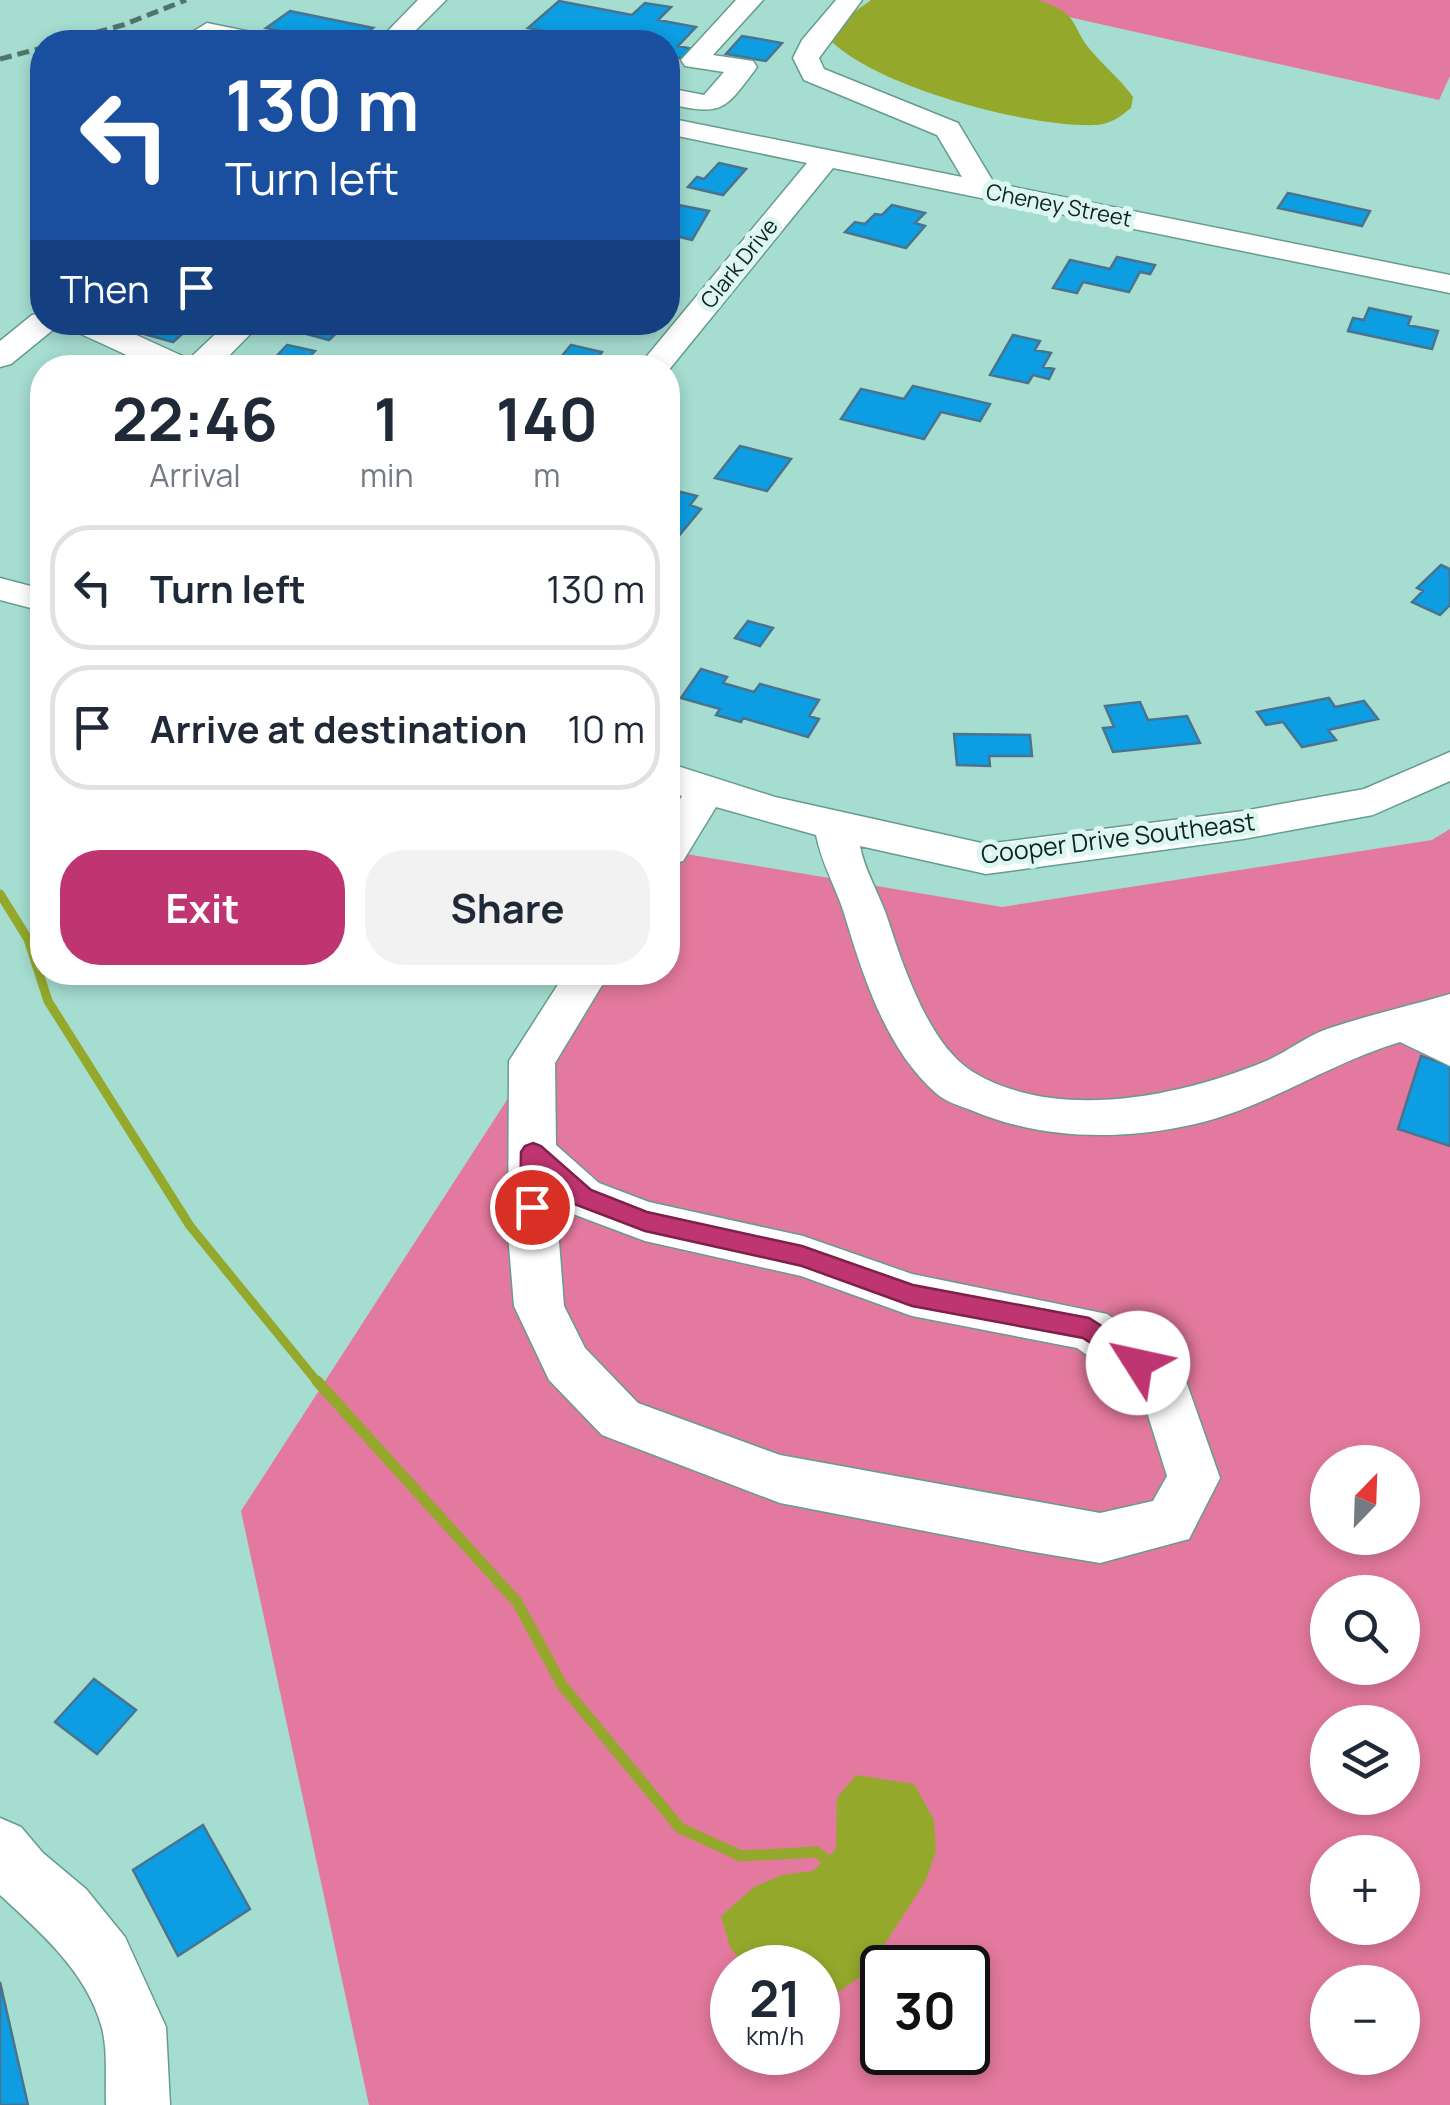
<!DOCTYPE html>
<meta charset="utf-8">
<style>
:root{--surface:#fff;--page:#f2f2f3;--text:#1f2937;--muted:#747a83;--line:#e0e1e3;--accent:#bf3571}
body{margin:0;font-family:Manrope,sans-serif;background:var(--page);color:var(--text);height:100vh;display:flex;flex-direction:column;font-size:38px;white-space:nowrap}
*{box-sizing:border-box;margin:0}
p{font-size:32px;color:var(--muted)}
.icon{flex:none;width:55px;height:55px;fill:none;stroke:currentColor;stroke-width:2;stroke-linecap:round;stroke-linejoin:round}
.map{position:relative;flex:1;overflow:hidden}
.drawer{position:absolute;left:30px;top:355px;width:650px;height:630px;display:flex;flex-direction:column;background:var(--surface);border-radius:40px;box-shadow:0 5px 15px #0003}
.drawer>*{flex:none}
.banner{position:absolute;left:30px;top:30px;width:650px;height:305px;border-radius:40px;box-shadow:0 5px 15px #0003;background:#1a4fa0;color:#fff;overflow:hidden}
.needle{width:65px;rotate:23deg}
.buttons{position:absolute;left:1310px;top:1445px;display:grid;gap:20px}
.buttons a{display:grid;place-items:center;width:110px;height:110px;border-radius:50%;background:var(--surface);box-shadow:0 5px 15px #0003;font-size:50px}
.speed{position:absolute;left:710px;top:1945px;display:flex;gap:20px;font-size:50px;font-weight:700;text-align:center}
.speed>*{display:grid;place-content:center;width:130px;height:130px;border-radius:50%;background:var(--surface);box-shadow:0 5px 15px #0003;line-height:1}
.speed small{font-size:25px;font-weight:400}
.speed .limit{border:5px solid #111;border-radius:15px;background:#fff;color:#111}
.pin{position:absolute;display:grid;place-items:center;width:85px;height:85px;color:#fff;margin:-42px;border:5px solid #fff;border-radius:50%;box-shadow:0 2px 10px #0007}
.me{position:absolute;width:110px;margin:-55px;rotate:305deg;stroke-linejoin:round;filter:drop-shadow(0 0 8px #0008)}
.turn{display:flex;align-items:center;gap:35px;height:210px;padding:0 30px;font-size:45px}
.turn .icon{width:130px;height:130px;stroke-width:2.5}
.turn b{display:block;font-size:70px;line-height:85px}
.then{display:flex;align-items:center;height:95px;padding:0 30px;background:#0003;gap:20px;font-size:38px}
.eta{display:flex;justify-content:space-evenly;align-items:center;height:170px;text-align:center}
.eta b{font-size:60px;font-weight:700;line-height:70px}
.primary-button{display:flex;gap:20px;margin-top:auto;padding:20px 30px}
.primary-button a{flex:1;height:115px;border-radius:40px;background:var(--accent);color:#fff;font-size:40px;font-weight:700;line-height:115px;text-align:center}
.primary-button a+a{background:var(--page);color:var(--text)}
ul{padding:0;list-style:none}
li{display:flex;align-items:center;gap:30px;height:125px;margin:0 20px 15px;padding:0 10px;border:5px solid var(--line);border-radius:40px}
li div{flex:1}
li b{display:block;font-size:38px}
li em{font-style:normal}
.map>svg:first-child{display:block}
.green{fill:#e3799e;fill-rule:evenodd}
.water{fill:#94a82b}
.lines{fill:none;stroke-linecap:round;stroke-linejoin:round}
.stream-far1{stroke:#94a82b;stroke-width:9}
.stream{stroke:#94a82b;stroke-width:11}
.building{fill:#0c9de2;stroke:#4b738d;stroke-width:2.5}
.minor-casing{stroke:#659c8f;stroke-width:3}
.minor{fill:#fff;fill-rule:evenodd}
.rail{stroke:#50756d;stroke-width:5;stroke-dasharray:12 6;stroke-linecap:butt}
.route{fill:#bf3571;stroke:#7c2249;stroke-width:2.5}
.labels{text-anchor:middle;stroke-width:10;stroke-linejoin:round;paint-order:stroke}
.far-street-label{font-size:22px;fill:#0c231f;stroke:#dcf7f0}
.street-label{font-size:25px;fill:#0c231f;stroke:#dcf7f0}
</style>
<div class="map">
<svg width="1450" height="2105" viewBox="0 0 1450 2105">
<rect width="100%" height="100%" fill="#a5ddd0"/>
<!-- green -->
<path class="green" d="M993 0H1450V76L1439 100Z
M1450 829V2105H369L241 1511 589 973 668 972V851L1002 907 1432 840ZM1328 1462H1402V1538H1328ZM1328 1592H1402V1668H1328ZM1328 1722H1402V1798H1328ZM1328 1852H1402V1928H1328ZM732 1968H818V2052H732ZM882 1968H968V2052H882ZM1328 1982H1402V2058H1328Z"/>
<!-- water -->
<path class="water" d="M871 0H1038C1083 15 1068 25 1094 54 1107 69 1122 81 1133 97L1131 108C1121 116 1111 124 1097 125 1030 128 873 87 827 37L839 23Z
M856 1775 914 1784 934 1820 936 1851 926 1880 867 1972 840 1991 818 1995V1968L745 1967 730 1947 721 1916 754 1887 782 1875 813 1871 836 1849 837 1798Z"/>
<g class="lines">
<!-- stream-far1 -->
<path class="stream-far1" d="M0 894 28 939 48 1001 190 1226 319 1384"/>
<!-- stream -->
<path class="stream" d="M317 1381 517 1602 562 1685 680 1828 741 1856 817 1852 825 1859"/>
</g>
<!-- building -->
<path class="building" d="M559 1 632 15 645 3 671 7 658 20 696 27 678 46 693 49 683 59 668 55V42H602L528 28Z
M290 11 373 28 354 42H334L266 28Z
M742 36 782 43 766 61 726 54Z
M719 163 746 169 723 195 688 187 697 177 704 179Z
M1288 193 1370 211 1362 226 1278 208Z
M668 203 709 211 692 240 668 234V226L675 217 668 216Z
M892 205 925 213 915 223 925 226 906 248 845 232 855 222 865 224 875 214 882 215Z
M1117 257 1155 265 1150 274 1140 272 1129 292 1083 282 1077 293 1053 288 1070 260 1110 269Z
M1369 308 1411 317 1408 325 1438 331 1432 349 1348 331 1353 318 1364 320Z
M158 322H196L173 342 144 334Z
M296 322 307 323 348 322 329 340 288 329Z
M1013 335 1040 341 1035 350 1051 353 1043 367 1054 369 1049 379 1033 375 1028 383 990 375Z
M287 345 315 351 299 368 271 362Z
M571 345 602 352 590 368H552Z
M913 386 990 404 980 421 941 412 924 439 841 419 861 389 904 399Z
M740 446 791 459 767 491 715 478Z
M669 489 697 496 690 505 701 509 673 543 668 542Z
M1441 565 1450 569V605L1440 615 1412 602 1423 591 1417 588Z
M748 621 773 628 760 646 735 638Z
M701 669 727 677 723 683 754 692 760 684 819 700 809 716 819 719 808 737 743 718 741 722 716 715 720 709 681 698Z
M1329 698 1335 707 1364 701 1378 719 1328 730 1336 740 1302 747 1283 722 1266 725 1257 712Z
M1140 702 1148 720 1187 716 1200 743 1113 752 1103 728 1114 727 1105 706Z
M954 734 1030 735 1032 756H989L990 766 957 765Z
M1421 1056 1448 1065 1450 1060V1146L1398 1129Z
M94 1679 136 1710 97 1754 55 1722Z
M203 1825 250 1909 178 1956 133 1870Z
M0 1982 28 2105H0Z"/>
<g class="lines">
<!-- minor casing -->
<g class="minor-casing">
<path id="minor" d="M418 0H446L404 42H377Z
M736 0H763L713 55 753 61 757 67C723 113 722 115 668 104V88L704 95 724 72 685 66 681 60Z
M836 0H862L819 58 824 69 958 123 994 183 1450 275V293L833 168 668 371V368H637L807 163 668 134V118L962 177 937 135 804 80 793 58 802 40Z
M207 23 271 36 275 42H225L198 37 194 31Z
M42 313V322H58L54 329 11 364 0 367V341L32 315Z
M66 322H108L189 359 228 322H262L217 368H155L70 329Z
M0 578 42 589V611L0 600Z
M1450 752V781L1373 815 1243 839 986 874 860 846C865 873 881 896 889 923 904 969 930 1046 973 1072 1057 1123 1182 1096 1266 1061 1287 1052 1305 1037 1327 1029 1368 1015 1409 1006 1450 994V1066L1400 1042C1329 1063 1268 1107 1195 1124 1121 1141 1041 1140 971 1110 960 1106 946 1102 937 1094 886 1050 863 976 844 913 835 885 822 865 816 835L716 807 683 861 668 865V819L682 796 668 791V763L775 797 986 844 1243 811 1364 789Z
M566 972H610L555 1063 556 1145 599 1183 649 1202 803 1236 912 1274 1107 1314 1180 1364 1220 1478 1189 1539 1100 1563 1028 1551 780 1503 602 1435 549 1380 514 1306 508 1234 509 1061ZM556 1202 565 1211 645 1241 801 1276 912 1316 1077 1348 1141 1393 1167 1476 1153 1501 1100 1513 780 1455 638 1403 585 1348 564 1306Z
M0 1818 21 1827 43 1853 86 1889 125 1937 166 2027 170 2105H106C105 2081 108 2051 102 2028 87 1972 40 1932 0 1895Z"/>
</g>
<!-- minor -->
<use href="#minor" class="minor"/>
<!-- rail -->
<path class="rail" d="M61 42 123 25 186 0
M0 59 42 48"/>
</g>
<!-- route -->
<path class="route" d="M533 1143 541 1146 591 1190 647 1212 802 1246 913 1285 1089 1318 1147 1355 1151 1363 1147 1371 1138 1374 1083 1338 912 1306 802 1266 645 1231 574 1204 545 1178 541 1214H524L520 1207 521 1152 525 1146Z"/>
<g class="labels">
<!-- far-street labels -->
<g class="far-street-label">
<text transform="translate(1059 205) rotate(11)" y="8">Cheney Street</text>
<text transform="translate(739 263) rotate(-51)" y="8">Clark Drive</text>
</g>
<!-- street labels -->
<g class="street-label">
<text transform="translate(1118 838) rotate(-7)" y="9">Cooper Drive Southeast</text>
</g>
</g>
</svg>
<div class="buttons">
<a><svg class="needle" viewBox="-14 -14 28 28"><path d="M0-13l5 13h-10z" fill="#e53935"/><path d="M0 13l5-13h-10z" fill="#747a83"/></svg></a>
<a><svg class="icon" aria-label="search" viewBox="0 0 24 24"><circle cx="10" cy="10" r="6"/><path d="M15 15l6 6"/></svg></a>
<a><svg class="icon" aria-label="layers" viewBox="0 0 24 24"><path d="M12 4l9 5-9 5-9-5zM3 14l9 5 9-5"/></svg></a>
<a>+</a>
<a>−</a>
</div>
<div class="speed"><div>21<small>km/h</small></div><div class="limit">30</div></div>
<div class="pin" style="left:532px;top:1207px;background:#d93025"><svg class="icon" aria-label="arrive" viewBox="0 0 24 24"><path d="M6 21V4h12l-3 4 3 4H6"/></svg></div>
<svg class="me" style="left:1138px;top:1363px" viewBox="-20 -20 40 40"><circle r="19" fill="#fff"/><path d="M0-13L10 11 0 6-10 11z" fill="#bf3571"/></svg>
<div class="banner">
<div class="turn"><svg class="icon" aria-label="left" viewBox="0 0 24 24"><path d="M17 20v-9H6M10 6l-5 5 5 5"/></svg><div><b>130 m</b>Turn left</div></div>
<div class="then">Then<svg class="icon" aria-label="arrive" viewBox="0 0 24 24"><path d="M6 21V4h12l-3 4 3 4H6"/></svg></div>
</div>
<section class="drawer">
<div class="eta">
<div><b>22:46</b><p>Arrival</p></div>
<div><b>1</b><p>min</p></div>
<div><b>140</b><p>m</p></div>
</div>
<ul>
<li><svg class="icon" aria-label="left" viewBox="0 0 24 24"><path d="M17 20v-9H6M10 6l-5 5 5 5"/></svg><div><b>Turn left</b></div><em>130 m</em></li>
<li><svg class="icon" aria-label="arrive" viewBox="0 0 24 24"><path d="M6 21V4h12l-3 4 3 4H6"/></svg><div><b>Arrive at destination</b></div><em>10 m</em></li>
</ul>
<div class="primary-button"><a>Exit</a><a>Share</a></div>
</section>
</div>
